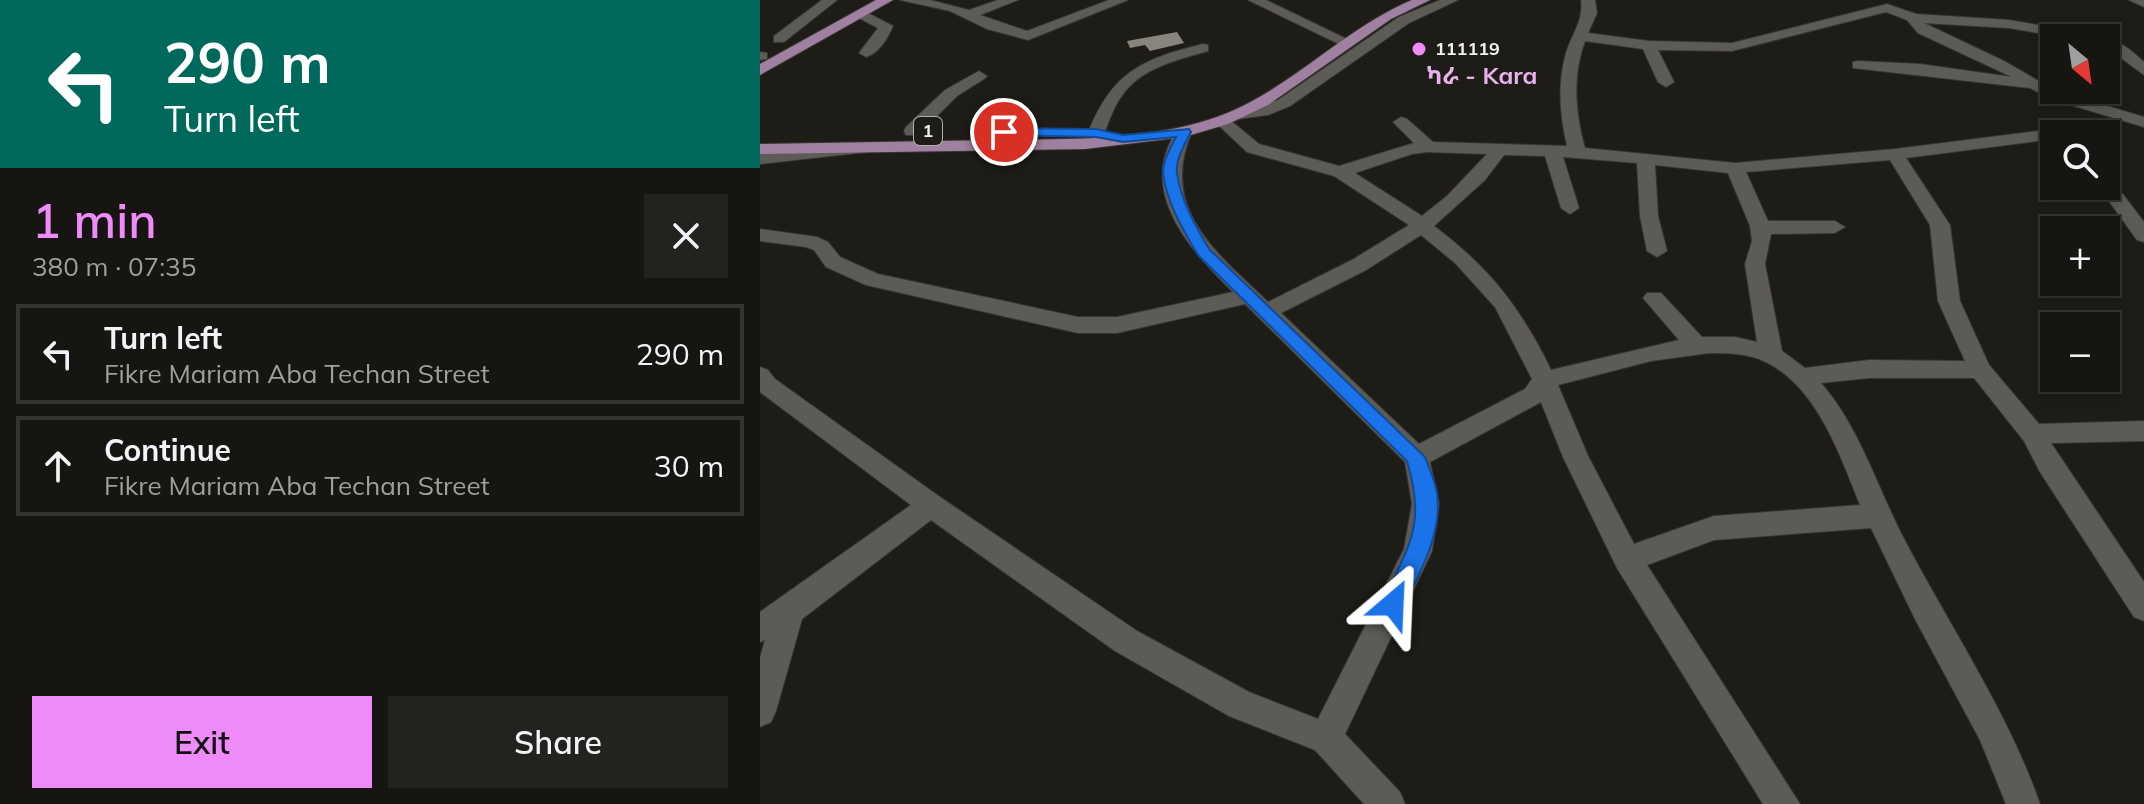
<!DOCTYPE html>
<meta charset="utf-8">
<style>
:root{--surface:#161511;--page:#23221f;--text:#f1f3f6;--muted:#9e9f9f;--line:#353431;--accent:#ee8bf8}
body{margin:0;font-family:Mulish,"Noto Sans Ethiopic",sans-serif;background:var(--page);color:var(--text);height:100vh;display:flex;flex-direction:column;font-size:30px;white-space:nowrap}
*{box-sizing:border-box;margin:0}
p{font-size:26px;color:var(--muted)}
.icon{flex:none;width:44px;height:44px;fill:none;stroke:currentColor;stroke-width:2;stroke-linecap:round;stroke-linejoin:round}
.map{position:relative;flex:1;overflow:hidden}
.panel{display:flex;flex-direction:column;background:var(--surface);width:760px}
.panel>*{flex:none}
.top-card{background:#00695c;color:#fff;overflow:hidden}
.needle{width:52px;rotate:151deg}
.controls{position:absolute;left:1280px;top:24px;display:grid;gap:16px}
.controls a{display:grid;place-items:center;width:80px;height:80px;border-radius:0px;background:var(--surface);box-shadow:0 4px 12px #0003,0 0 0 2px var(--line);font-size:40px}
.pin{position:absolute;display:grid;place-items:center;width:68px;height:68px;color:#fff;margin:-34px;border:4px solid #fff;border-radius:50%;box-shadow:0 2px 8px #0007}
.me{position:absolute;width:88px;margin:-44px;rotate:26deg;stroke-linejoin:round;filter:drop-shadow(0 0 6px #0008)}
.turn{display:flex;align-items:center;gap:28px;height:168px;padding:0 32px;font-size:36px}
.turn .icon{width:104px;height:104px;stroke-width:2.5}
.turn b{display:block;font-size:56px;line-height:68px}
.round{display:grid;place-items:center;flex:none;width:84px;height:84px;border-radius:0px;background:var(--page)}
.head{display:flex;align-items:center;justify-content:space-between;height:136px;padding:0 32px}
h1{font-size:48px;font-weight:600;line-height:60px;color:var(--accent)}
.primary-button{display:flex;gap:16px;margin-top:auto;padding:16px 32px}
.primary-button a{flex:1;height:92px;border-radius:0px;background:var(--accent);color:#111;font-size:32px;font-weight:600;line-height:92px;text-align:center}
.primary-button a+a{background:var(--page);color:var(--text)}
ul{padding:0;list-style:none}
li{display:flex;align-items:center;gap:24px;height:100px;margin:0 16px 12px;padding:0 16px;border:4px solid var(--line);border-radius:0px}
li div{flex:1}
li b{display:block;font-size:30px}
li em{font-style:normal}
main{display:flex;flex:1;min-height:0}
.map>svg:first-child{display:block}
.building{fill:#88857f}
.lines{fill:none;stroke-linecap:round;stroke-linejoin:round}
.minor-casing{stroke:#373633;stroke-width:2}
.major-casing{stroke:#373633;stroke-width:2}
.minor{fill:#5d5b55;fill-rule:evenodd}
.major{fill:#a080a0;fill-rule:evenodd}
.route{fill:#1a73e8;stroke:#114b97;stroke-width:2}
.poi-dot{fill:#ee8bf8;stroke:#1e1c17;stroke-width:3}
.labels{text-anchor:middle;stroke-width:8;stroke-linejoin:round;paint-order:stroke}
.far-poi-label{font-size:18px;font-weight:bold;fill:#f2f0ed;stroke:#1e1c17;text-anchor:start}
.shield{fill:#1e1c17;stroke:#b2b0ad;stroke-width:2}
.shield-label{font-size:18px;font-weight:bold;fill:#f2f0ed}
.far-district-label{font-size:24px;font-weight:bold;fill:#e8b1ed;stroke:#1e1c17}
</style>
<main>
<section class="panel">
<div class="top-card">
<div class="turn"><svg class="icon" aria-label="left" viewBox="0 0 24 24"><path d="M17 20v-9H6M10 6l-5 5 5 5"/></svg><div><b>290 m</b>Turn left</div></div>
</div>
<div class="head"><div><h1>1 min</h1><p>380 m · 07:35</p></div><a class="round"><svg class="icon" aria-label="close" viewBox="0 0 24 24"><path d="M6 6l12 12M18 6L6 18"/></svg></a></div>
<ul>
<li><svg class="icon" aria-label="left" viewBox="0 0 24 24"><path d="M17 20v-9H6M10 6l-5 5 5 5"/></svg><div><b>Turn left</b><p>Fikre Mariam Aba Techan Street</p></div><em>290 m</em></li>
<li><svg class="icon" aria-label="ahead" viewBox="0 0 24 24"><path d="M12 20V5M6 11l6-6 6 6"/></svg><div><b>Continue</b><p>Fikre Mariam Aba Techan Street</p></div><em>30 m</em></li>
</ul>
<div class="primary-button"><a>Exit</a><a>Share</a></div>
</section>
<div class="map">
<svg width="1384" height="804" viewBox="0 0 1384 804">
<rect width="100%" height="100%" fill="#1e1c17"/>
<!-- building -->
<path class="building" d="M417 32 424 43 390 51 385 45 370 48 367 41Z"/>
<g class="lines">
<!-- minor casing -->
<g class="minor-casing">
<path id="minor" d="M62 0H77L24 42H14V36Z
M140 0H170L209 10 238 0H258L220 15 267 31 349 0H368L268 40 227 29 190 11Z
M488 0H506L593 42 591 45H581Z
M680 0H698L649 23 530 106 508 115 470 120 499 144 579 166 654 143 633 122 641 117 647 119 673 142 807 146C800 116 797 84 806 53 812 34 824 20 821 0H835L837 13 828 33 889 41 972 43 1127 4 1156 14 1249 20 1337 35 1339 38H1307L1249 28 1164 23 1246 62 1294 90 1384 117V127L1291 99 1270 88 1093 68V62L1098 61 1160 64 1252 77 1158 33 1147 20 1126 12 972 51 898 50 914 82 906 87 898 82 883 49 825 41C812 76 815 112 825 148L975 163 1135 149 1294 129 1302 134H1294V139L1146 158 1190 225 1200 301 1229 365 1279 424 1384 421V441L1291 443 1384 582V621L1374 617 1280 472 1264 441 1214 378H1109L1061 383C1100 428 1117 487 1144 539 1190 627 1247 710 1280 804H1246L1220 740 1155 619 1111 528 954 540 887 565 1040 804H1003L857 568 803 457 781 402 670 462 679 504 672 551 585 734 640 792 645 804H604L555 750 469 716 355 651 171 520 42 619 16 711 11 722 0 727V658L5 640 0 642V612L151 505 0 392V367L8 370 15 379 180 497 377 631 489 692 558 719 644 549 652 504 645 462 485 304 357 333H318L106 285 66 267 54 250 46 247 0 241V229L57 237 68 242 80 257 118 274 318 317H357L473 292C436 256 384 201 409 145 413 137 415 130 424 127L432 132C398 209 457 253 508 302L592 260 649 225 574 176 487 152 454 121 462 116 468 118 469 113 518 100 639 17ZM668 152 727 154 687 196 662 216 595 173 652 154ZM744 155 785 156 801 208 810 214 819 208 803 157 877 163 880 216 887 251 897 257 907 251 898 216 895 165 968 173 990 226 992 241 985 264 997 342 975 337H942L901 293H887L883 298 919 340 791 370C761 308 729 267 674 226L725 180ZM1130 160 1170 225 1178 301 1205 361 1109 360 1045 368 1022 351 1005 264 1011 234 1075 233 1085 227 1075 221H1008L986 172ZM661 235 695 263 735 307 772 379 765 389 659 444 521 313 606 270ZM949 353C964 353 978 353 993 357 1054 376 1079 453 1100 505L954 516 874 544 828 456 798 385 891 361Z
M1369 0H1384V7Z
M100 9 133 26C128 38 119 53 106 57L99 53 118 28 95 16 93 13Z
M1345 38C1361 41 1372 51 1384 62V75L1346 47Z
M443 44 448 45V51C417 60 380 68 361 97 352 109 349 124 342 137H330L328 133C352 72 382 59 443 44Z
M0 52 7 53V59L0 60Z
M219 71 227 76 224 79 197 96 158 135H146L144 131 146 127 185 90Z
M101 143 107 144 110 148 107 152 0 164V154Z
M1346 179 1352 180 1384 222V242L1377 240 1338 186H1346Z"/>
</g>
<!-- major casing -->
<g class="major-casing">
<path id="major" d="M116 0H133L0 75V64Z
M652 0H670L631 19 508 105 468 124 424 137 325 149 0 154V144C79 143 158 141 237 140 308 139 386 141 454 118 527 93 581 30 652 0Z"/>
</g>
<!-- minor -->
<use href="#minor" class="minor"/>
<!-- major -->
<use href="#major" class="major"/>
</g>
<!-- route -->
<path class="route" d="M244 128 336 129 363 135 429 129 431 132C425 144 415 160 417 173 420 199 436 227 449 249L665 457C669 468 675 481 677 493 683 535 658 575 641 612L633 615 626 612 622 604C648 545 667 527 647 461L438 255C424 232 406 201 403 173 403 160 411 147 416 137L363 142 336 137 239 135V129Z"/>
<!-- markers -->
<circle class="poi-dot" cx="659" cy="49" r="8"/>
<g class="labels">
<!-- far-poi labels -->
<g class="far-poi-label">
<text x="675" y="55">111119</text>
</g>
<!-- shield labels -->
<rect class="shield" x="154" y="117" width="28" height="28" rx="6"/>
<g class="shield-label">
<text x="168" y="137">1</text>
</g>
<!-- far-district labels -->
<g class="far-district-label">
<text x="722" y="84">ካራ - Kara</text>
</g>
</g>
</svg>
<div class="controls">
<a><svg class="needle" viewBox="-14 -14 28 28"><path d="M0-13l5 13h-10z" fill="#e53935"/><path d="M0 13l5-13h-10z" fill="#9e9f9f"/></svg></a>
<a><svg class="icon" aria-label="search" viewBox="0 0 24 24"><circle cx="10" cy="10" r="6"/><path d="M15 15l6 6"/></svg></a>
<a>+</a>
<a>−</a>
</div>
<div class="pin" style="left:244px;top:132px;background:#d93025"><svg class="icon" aria-label="arrive" viewBox="0 0 24 24"><path d="M6 21V4h12l-3 4 3 4H6"/></svg></div>
<svg class="me" style="left:633px;top:604px" viewBox="-20 -20 40 40"><path d="M0-17L14 15 0 8-14 15z" fill="#1a73e8" stroke="#fff" stroke-width="4"/></svg>
</div>
</main>
